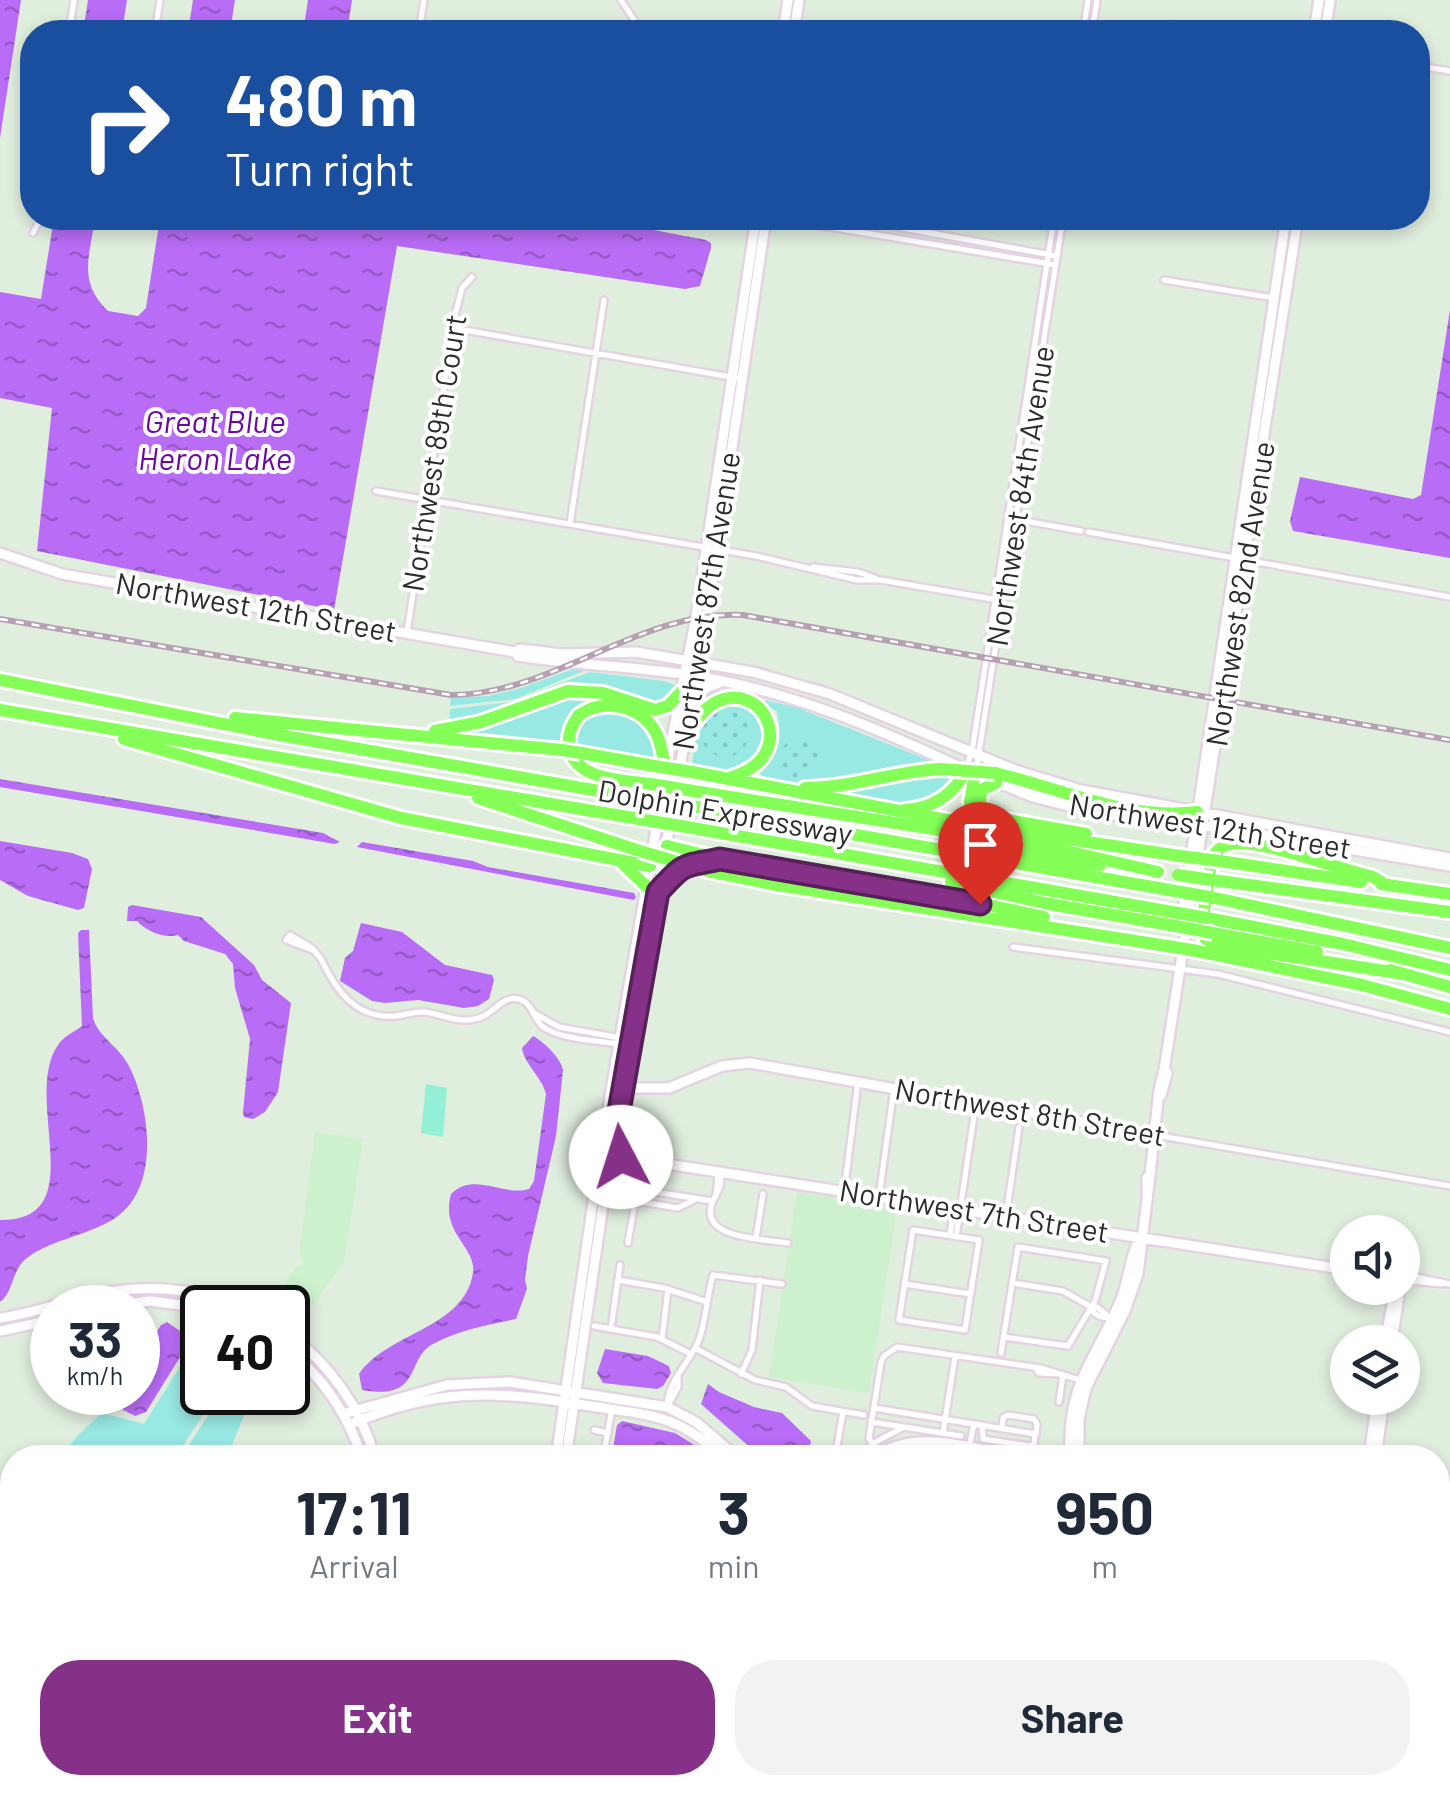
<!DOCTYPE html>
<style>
:root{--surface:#fff;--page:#f2f2f3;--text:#1f2937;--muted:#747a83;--accent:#843187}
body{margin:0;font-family:Barlow,sans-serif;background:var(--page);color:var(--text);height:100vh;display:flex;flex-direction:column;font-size:38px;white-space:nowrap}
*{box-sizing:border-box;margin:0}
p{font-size:32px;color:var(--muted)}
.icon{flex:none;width:55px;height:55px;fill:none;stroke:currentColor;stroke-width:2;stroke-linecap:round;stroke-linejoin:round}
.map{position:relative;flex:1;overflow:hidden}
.side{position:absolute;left:0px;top:1445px;width:1450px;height:350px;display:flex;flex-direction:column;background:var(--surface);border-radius:40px 40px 0 0;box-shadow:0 5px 15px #0003}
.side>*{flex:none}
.top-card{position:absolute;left:20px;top:20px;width:1410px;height:210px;border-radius:40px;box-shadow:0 5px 15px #0003;background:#1a4fa0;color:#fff;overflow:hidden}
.fabs{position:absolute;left:1330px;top:1215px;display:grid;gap:20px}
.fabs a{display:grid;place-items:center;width:90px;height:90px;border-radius:50%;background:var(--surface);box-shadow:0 5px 15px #0003;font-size:50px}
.speed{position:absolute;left:30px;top:1285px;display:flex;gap:20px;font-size:50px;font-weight:700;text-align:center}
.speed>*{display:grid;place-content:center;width:130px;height:130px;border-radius:50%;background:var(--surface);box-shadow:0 5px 15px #0003;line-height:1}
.speed small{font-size:25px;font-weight:400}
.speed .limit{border:5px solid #111;border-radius:15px;background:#fff;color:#111}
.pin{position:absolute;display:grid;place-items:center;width:85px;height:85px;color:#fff;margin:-102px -42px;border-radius:50% 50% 50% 0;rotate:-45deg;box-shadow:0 0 10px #0007}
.pin .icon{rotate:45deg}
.me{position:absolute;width:110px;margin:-55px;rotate:355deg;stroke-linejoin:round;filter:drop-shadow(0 0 8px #0008)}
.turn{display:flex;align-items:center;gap:35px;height:210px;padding:0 40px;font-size:45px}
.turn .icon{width:130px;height:130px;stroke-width:2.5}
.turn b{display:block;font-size:70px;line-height:85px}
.eta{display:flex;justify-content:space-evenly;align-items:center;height:170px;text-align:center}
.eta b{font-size:60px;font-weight:700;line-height:70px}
.button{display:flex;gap:20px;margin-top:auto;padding:20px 40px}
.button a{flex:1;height:115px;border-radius:40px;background:var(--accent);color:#fff;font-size:40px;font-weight:700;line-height:115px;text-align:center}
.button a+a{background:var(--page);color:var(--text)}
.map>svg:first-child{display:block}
.education{fill:#cef1cd}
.grass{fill:#98e8e4;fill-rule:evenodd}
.garden{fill:url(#garden-dots)}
.pitch{fill:#93efd6}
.water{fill:url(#water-ripples)}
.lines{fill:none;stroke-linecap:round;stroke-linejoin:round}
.street-casing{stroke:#e5d3e3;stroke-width:10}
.secondary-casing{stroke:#e5d3e3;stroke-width:14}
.primary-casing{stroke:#fff;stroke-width:15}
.highway-casing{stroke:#fff;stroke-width:18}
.street{stroke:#fff;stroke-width:5}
.secondary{stroke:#fff;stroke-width:9}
.primary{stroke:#59f963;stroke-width:10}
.highway{stroke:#85ff58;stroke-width:12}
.rail-casing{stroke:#b7a0b4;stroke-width:6}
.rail{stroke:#fff;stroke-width:2.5;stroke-dasharray:8;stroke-linecap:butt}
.highway-bridge-casing{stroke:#fff;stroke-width:18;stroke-linecap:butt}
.highway-bridge{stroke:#85ff58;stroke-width:12}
.route-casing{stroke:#562058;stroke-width:25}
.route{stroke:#843187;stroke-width:18}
.labels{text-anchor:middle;stroke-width:8;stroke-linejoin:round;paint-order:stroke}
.street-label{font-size:30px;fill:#2c2c2c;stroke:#fff}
.water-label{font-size:32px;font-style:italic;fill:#6d06a7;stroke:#fff}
</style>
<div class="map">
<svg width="1450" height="1795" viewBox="0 0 1450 1795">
<defs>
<pattern id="garden-dots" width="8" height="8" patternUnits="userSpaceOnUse" patternTransform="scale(2.5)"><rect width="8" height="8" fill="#98e8e4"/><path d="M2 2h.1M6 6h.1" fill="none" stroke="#83c7c4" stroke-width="1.8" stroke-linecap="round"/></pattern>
<pattern id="water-ripples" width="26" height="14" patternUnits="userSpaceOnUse" patternTransform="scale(2.5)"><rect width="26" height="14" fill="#b96cf6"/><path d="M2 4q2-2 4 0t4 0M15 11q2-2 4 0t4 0" fill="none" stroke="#9759c7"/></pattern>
</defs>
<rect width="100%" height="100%" fill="#e0eede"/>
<!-- education -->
<path class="education" d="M315 1132 363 1139 344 1262 293 1331 288 1327V1308L269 1307 295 1268 305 1263 299 1256Z
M797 1192 897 1208 869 1393 769 1377Z"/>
<!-- grass -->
<path class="grass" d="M584 665 665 678 586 670 515 699 450 706 451 698 488 696 521 688Z
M590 672 664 681 675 685 663 707 591 688 449 727 450 709 512 702Z
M712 690 793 706 943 766 800 785 766 781 757 769 780 731 777 711 748 698 698 711 702 696Z
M564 693 615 700 585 709 567 745 445 733Z
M725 701C776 698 784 765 740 771 725 773 706 767 692 764 696 737 697 711 725 701ZM720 709 739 713 748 726 746 745 734 755 714 754 702 739 704 720Z
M618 708 648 725 659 759 571 746 583 716Z
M918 773 960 777 940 797 903 806 815 790Z
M202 1332V1392L217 1393 177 1455 159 1457 80 1447 67 1457H60L78 1435 102 1413 144 1424Z
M223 1393H253L227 1457H181Z"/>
<!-- garden -->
<path class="garden" d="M701 733a24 24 0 1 1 48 0a24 24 0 1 1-48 0Z
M780 758a20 20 0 1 1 40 0a20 20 0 1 1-40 0Z"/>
<!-- pitch -->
<path class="pitch" d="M426 1084 447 1088 443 1137 421 1133Z"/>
<!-- water -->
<path class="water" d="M0 0H21L0 138Z
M88 0H127L122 32H83Z
M193 0H235L230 32H188Z
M308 0H352L347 32H303Z
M54 218H95C90 256 77 281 108 311L138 316 146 308 160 218H591L706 240 711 243V248L700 286 685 289 397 246 334 610 37 551 52 408 0 398V292L41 299Z
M1450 310V558L1293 531 1290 521 1300 477 1413 499 1421 495Z
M0 779 323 833 340 842 335 844 0 787Z
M0 841 72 853 88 859 92 869 84 908 78 910 28 896 0 880Z
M362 842 473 861 488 867 634 893 636 897 634 900 357 847Z
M132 905 201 917 254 965 262 980 291 1003 278 1092 265 1112 253 1119 244 1117 243 1112 250 1039 235 988 233 964 225 954 184 941 178 935C164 939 146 931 137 921H127L128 907Z
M361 923 402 932 445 965 492 975 494 980 489 999 478 1006 464 1008 418 1000 385 1003 372 1001 340 981 345 958 353 951Z
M81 930H89L93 1018C99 1038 119 1046 129 1066 150 1107 160 1185 118 1216 92 1235 51 1239 27 1258 11 1270 14 1292 0 1302V1220C94 1221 21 1098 58 1045 64 1036 74 1032 82 1026L78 933Z
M533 1036C543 1041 561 1058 563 1070L556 1136 528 1256 525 1280 527 1289 516 1319C487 1325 459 1330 433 1344 405 1359 423 1401 362 1390L359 1374C388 1332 464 1329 473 1273 477 1247 440 1234 451 1194 474 1171 504 1197 529 1189L534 1181 546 1094C542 1077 524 1064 522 1048Z
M167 1322 189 1337 185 1349 146 1412 135 1416 110 1403 117 1393 138 1392V1361L161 1325Z
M605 1349 648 1356 669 1366 671 1373 663 1386 657 1389 603 1383 597 1373Z
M708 1384 719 1392 754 1407 782 1413 811 1441 808 1457H761L701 1404Z
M622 1421 675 1433 696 1446 697 1457H640L616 1453 613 1448 617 1425Z"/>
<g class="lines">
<!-- street casing -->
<g class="street-casing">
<path id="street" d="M621 0 642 32
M1170 24 1221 32
M69 32 74 0
M155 32 160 0
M419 32 424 0
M1083 32 1088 0
M1092 32 1097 0
M1418 66 1450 71
M776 218 1056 265
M848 218 1057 256
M33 233 41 218
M1164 280 1274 298
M453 328 742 379
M376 491 756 556 857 580H881L1004 601
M1008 518 1081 531
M570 524 604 300
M1088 532 1235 558
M1246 560 1450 597
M813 567 858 572 875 578
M407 633 454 319 462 288 472 277
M967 767 973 745 1054 218
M976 771 1063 218
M1013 947 1218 974 1450 1032
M315 951 286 940 290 935 312 948C315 952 318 955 321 959 336 990 355 1019 395 1016 405 1015 415 1011 425 1012 444 1015 459 1024 479 1018 494 1014 502 995 519 999 533 1003 533 1019 543 1027 563 1040 595 1040 619 1044
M534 1013 559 1027 621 1038
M1155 1135 1450 1186
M720 1172C723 1187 717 1191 712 1203 699 1240 766 1239 788 1243
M616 1186 713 1201
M844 1192 858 1082
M716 1196 718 1175
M879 1197 894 1088
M635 1201 678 1208 694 1200
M1006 1216 1019 1127
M913 1230 979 1240 965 1330 899 1320Z
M950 1235 954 1209
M956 1237 976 1103
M756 1238 763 1194
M628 1243 637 1190
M1402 1274 1450 1284
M618 1280 664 1288 707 1302
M1402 1280 1442 1284
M1012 1283 1063 1291 1091 1307
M904 1284 971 1294
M1109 1317 1097 1307H1091C1094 1317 1103 1317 1110 1318
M594 1326 657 1337 689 1353
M611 1329 620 1265
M662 1339 668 1289
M695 1348 755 1380 786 1387 812 1406 864 1415
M1001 1353 1018 1247 1106 1261 1095 1301 1068 1346 1004 1337
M1037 1370 1039 1373 1059 1374
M741 1374 752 1350 760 1280
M678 1376V1387L667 1407C667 1381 691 1361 699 1340 706 1320 707 1296 713 1275L782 1284
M1059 1402 1063 1375
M874 1408 1036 1434 1037 1424 1034 1419 1008 1415 1003 1418 1002 1428
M871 1422 904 1427 872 1444
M982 1425 983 1439 1030 1446 1034 1444 1035 1435
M904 1427 961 1436
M594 1430 608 1433
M943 1433 955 1357
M878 1454 869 1438 881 1362 884 1356 897 1347 1040 1368 1080 1380
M967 1457 974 1424
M603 1458 612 1409
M835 1458 843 1412
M232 1782 238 1789 261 1793
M520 1788 562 1795
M405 1793 419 1795
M138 1795 140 1782
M186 1795 197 1788 209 1795
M302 1795 304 1782
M338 1795 339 1782
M784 1795 786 1782
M1053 1795 1055 1782
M1114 1795 1116 1782
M1173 1795 1175 1782
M1234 1795 1236 1782
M1293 1795 1295 1782"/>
</g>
<!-- secondary casing -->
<g class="secondary-casing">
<path id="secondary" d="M783 32 788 0
M794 32 799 0
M1314 32 1319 0
M1325 32 1330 0
M0 553 62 574 515 652 518 656C579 666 641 666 701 677 794 693 877 728 962 768
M515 652 520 649 562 654 636 652 753 672 830 694 1015 770 1081 790 1450 858
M692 703 706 688 721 682
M976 774 1033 797 1096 813 1217 827 1450 866
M1182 917 1286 218
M1164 1070 1298 218
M619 1088H669L722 1066 750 1063 1155 1135
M609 1155 1348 1270
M1150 1175 1159 1090 1164 1070 1167 1073 1161 1095
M97 1308 150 1301 203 1308
M0 1318C31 1314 60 1303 91 1296 142 1283 195 1287 243 1308
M0 1331 52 1320
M288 1333C329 1364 361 1407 375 1458
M1385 1342 1395 1288
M1392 1342 1400 1288
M288 1349C323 1378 348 1414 362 1458
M343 1414 447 1385 510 1382 667 1407 696 1422 738 1458
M349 1425C433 1388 496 1390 584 1405 649 1416 672 1411 725 1458
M556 1458 600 1154 670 748 696 617 756 218
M566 1458 608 1171 707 616 766 218
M874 1458C915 1426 978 1450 1025 1458
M889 1458 917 1450 971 1458
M1070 1458C1066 1381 1097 1360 1122 1297 1129 1278 1130 1254 1141 1237
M1079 1458V1419L1086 1388 1125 1311 1138 1274 1150 1175 1147 1178V1195
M1369 1458 1377 1398
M1376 1458 1384 1398
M0 1698 12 1613
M511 1795 513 1782
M518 1795 520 1782"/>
</g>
<!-- primary casing -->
<g class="primary-casing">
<path id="primary" d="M0 1579 12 1581
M0 1588 12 1590
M1316 1782 1386 1795
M1386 1782 1450 1791"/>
</g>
<!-- highway casing -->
<g class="highway-casing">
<path id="highway" d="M0 680 279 735 645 799
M0 710 645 820
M235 718 562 750
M435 731 481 722 568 691 603 693 655 710 668 706 681 692
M687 733C695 723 702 710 713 704 762 675 803 755 732 777
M124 739 401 818 650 866
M581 753 654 766
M692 772 968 824 1180 856
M995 773C1060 788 1129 821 1197 812
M975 774 970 802 979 815 1086 834
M651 784C624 780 573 781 569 745 568 733 572 725 579 715 606 697 643 706 657 735 662 745 662 757 666 767
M805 788C852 788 895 771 941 769
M687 790 1053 848 1158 872
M478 798 640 851
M686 805 1175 891
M980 807 981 790 996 783
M905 810C932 808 954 795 966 770
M681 826 1172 912
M667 846 720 859 945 896 1044 917
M1001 853 1100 865
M1220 861 1361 882
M623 864 647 887
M708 871 777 885 1167 946
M1212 880 1450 912
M951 882 1049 904 1170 925
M1381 884 1450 894
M1386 885 1373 877C1338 869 1272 843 1239 843 1227 843 1219 847 1212 857L1201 930 1206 939 1216 945 1398 973
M658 892 680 868 693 862
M1210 897 1450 948
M1207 918 1343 944 1450 970
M1213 933 1317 952
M1192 950 1362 985 1450 1009
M1390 970 1450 987
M1409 1785 1450 1779"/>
</g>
<!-- street -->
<use href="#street" class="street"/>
<!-- secondary -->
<use href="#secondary" class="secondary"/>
<!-- primary -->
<use href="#primary" class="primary"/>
<!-- highway -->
<use href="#highway" class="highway"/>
<!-- rail casing -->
<g class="rail-casing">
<path id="rail" d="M0 619 451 695C556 694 638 610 743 615L1450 740"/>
</g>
<!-- rail -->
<use href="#rail" class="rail"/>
<!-- highway-bridge casing -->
<g class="highway-bridge-casing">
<path id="highway-bridge" d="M562 750 581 753
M654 766 692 772
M941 769 995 773
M651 784 687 790
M645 799 686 805
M645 820 681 826
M640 851 708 871
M1180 856 1220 861
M1178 875 1212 880
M1175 891 1210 897
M1172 912 1207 918
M1170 925 1213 933
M1167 946 1192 950"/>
</g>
<!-- highway-bridge -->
<use href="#highway-bridge" class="highway-bridge"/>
</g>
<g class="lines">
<!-- route casing -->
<g class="route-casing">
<path id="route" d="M621 1157 611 1156 658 892C686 861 682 867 720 859L980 904"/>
</g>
<!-- route -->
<use href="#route" class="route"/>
</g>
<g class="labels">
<!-- street labels -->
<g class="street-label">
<text transform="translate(435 453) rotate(-81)" y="10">Northwest 89th Court</text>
<text transform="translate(1021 496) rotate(-81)" y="10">Northwest 84th Avenue</text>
<text transform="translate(1241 594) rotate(-81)" y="10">Northwest 82nd Avenue</text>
<text transform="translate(707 601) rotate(-81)" y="10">Northwest 87th Avenue</text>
<text transform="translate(256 608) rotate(10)" y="10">Northwest 12th Street</text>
<text transform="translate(725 813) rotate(10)" y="10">Dolphin Expressway</text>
<text transform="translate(1210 827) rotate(9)" y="10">Northwest 12th Street</text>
<text transform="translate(1030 1113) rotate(10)" y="10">Northwest 8th Street</text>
<text transform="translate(974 1212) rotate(9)" y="10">Northwest 7th Street</text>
</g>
<!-- water labels -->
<g class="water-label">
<text x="215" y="433">Great Blue<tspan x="215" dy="37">Heron Lake</tspan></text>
</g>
</g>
</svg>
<div class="fabs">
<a><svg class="icon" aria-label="sound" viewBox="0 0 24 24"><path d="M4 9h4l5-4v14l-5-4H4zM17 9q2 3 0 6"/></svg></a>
<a><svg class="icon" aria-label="layers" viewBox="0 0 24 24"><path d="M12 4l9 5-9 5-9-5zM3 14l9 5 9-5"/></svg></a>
</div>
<div class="speed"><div>33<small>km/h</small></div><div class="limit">40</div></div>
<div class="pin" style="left:980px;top:904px;background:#d93025"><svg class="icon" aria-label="arrive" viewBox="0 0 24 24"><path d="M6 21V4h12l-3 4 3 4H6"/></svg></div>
<svg class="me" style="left:621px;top:1157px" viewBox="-20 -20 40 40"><circle r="19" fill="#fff"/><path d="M0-13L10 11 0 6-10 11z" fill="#843187"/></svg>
<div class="top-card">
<div class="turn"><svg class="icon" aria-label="right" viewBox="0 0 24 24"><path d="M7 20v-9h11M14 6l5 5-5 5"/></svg><div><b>480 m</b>Turn right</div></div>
</div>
<section class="side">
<div class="eta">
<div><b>17:11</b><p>Arrival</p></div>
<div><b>3</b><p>min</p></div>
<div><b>950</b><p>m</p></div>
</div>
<div class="button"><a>Exit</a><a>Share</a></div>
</section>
</div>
